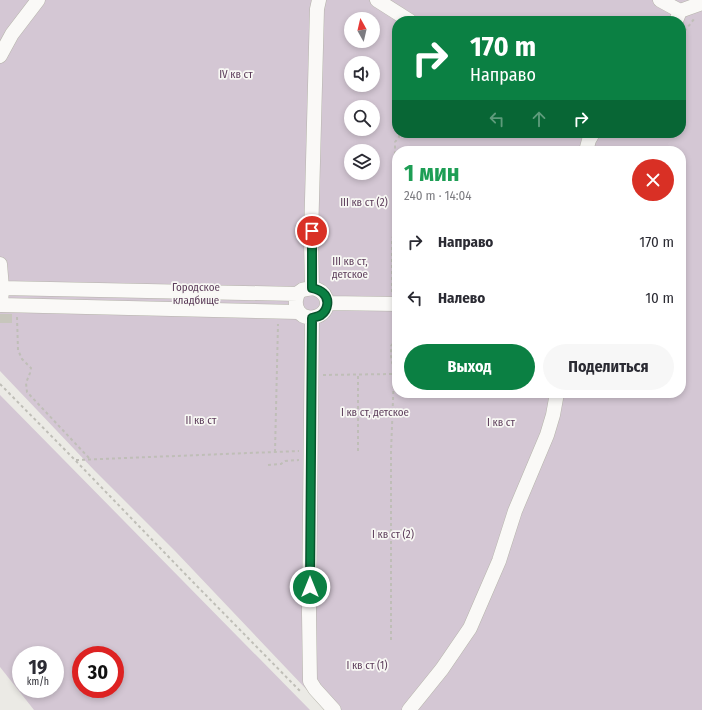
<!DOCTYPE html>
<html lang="ru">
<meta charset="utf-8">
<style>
:root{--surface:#fff;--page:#f7f7f7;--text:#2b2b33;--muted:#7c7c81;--accent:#0b8043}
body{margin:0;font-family:"Fira Sans Condensed",sans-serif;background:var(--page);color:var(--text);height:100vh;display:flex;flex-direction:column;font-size:15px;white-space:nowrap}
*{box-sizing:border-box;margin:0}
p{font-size:13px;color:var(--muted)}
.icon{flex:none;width:22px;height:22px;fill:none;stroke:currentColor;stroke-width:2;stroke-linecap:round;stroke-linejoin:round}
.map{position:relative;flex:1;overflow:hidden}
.details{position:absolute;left:392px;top:146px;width:294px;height:252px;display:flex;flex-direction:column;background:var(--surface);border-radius:16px;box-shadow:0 2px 6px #0003}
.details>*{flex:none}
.top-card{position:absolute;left:392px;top:16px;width:294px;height:122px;border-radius:16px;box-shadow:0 2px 6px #0003;background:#0b8043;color:#fff;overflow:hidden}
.needle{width:26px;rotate:352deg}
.tools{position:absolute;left:344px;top:12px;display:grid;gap:8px}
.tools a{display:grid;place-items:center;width:36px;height:36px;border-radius:50%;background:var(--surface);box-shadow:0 2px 6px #0003;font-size:20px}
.speed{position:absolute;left:12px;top:646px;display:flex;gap:8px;font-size:20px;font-weight:700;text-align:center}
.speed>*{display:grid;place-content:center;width:52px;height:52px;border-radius:50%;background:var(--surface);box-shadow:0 2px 6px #0003;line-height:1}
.speed small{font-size:10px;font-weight:400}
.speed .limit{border:6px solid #d22;background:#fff;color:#111}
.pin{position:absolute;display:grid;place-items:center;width:34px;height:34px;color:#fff;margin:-17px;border:2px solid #fff;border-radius:50%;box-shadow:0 1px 4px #0007}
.me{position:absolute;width:44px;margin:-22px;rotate:0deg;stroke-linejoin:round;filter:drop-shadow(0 0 3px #0008)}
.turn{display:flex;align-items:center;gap:14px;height:84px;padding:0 12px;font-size:18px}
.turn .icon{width:52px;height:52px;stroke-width:2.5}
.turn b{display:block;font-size:28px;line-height:34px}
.lanes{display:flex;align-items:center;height:38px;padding:0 12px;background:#0003;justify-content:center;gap:20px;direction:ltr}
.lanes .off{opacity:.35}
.round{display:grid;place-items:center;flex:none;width:42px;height:42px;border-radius:21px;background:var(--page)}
.headline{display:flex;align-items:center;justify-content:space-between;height:68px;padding:0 12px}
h1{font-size:24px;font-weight:700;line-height:30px;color:#1e9e55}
.button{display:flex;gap:8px;margin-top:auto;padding:8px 12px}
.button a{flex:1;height:46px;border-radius:24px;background:var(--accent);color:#fff;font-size:16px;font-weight:700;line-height:46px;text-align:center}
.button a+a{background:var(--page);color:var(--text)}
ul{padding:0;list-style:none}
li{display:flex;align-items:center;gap:12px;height:56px;padding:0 12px}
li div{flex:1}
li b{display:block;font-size:15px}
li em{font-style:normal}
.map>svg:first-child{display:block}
.green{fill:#d4c7d4;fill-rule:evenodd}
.building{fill:#c7c6bc}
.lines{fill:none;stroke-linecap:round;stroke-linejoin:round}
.minor-casing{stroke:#b5b4aa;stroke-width:15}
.path{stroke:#bfbeb7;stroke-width:2;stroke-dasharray:3 3;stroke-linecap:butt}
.minor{stroke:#faf9f7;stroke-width:14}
.route-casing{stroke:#07532c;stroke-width:10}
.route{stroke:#0b8043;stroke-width:7}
.labels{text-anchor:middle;stroke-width:3.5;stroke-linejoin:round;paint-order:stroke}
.park-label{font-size:11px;fill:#5c3c5a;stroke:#f8f8f4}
</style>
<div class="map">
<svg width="702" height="710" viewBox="0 0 702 710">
<rect width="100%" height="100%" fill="#ebeae5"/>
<!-- green -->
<path class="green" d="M0 0H702V710H326L176 552 94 470 0 371ZM351 19H373V41H351ZM397 21H681V133H397ZM351 63H373V85H351ZM351 107H373V129H351ZM351 151H373V173H351ZM397 151H681V393H397Z
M0 395 310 710H34L0 667ZM21 655H55V689H21ZM81 655H115V689H81Z"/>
<!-- building -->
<path class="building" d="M0 314H12V323H0Z"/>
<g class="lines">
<!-- minor casing -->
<g class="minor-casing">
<path id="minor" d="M377 0 410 21
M660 0 680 11
M676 21 680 11 702 3
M0 56 12 34 38 0
M586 151 589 140 593 133
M0 264 2 288 1 305 298 312
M2 288 298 294
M312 288 311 238 317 9 319 0
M312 288C318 289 323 291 326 298 332 315 308 324 299 312 294 306 295 294 302 290 305 289 309 289 312 288Z
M328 303 397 304
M312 318 309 614 310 681 315 689 334 710
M409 710 442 669 470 628 499 561 515 511 547 435 553 415 557 393"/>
</g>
<!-- path -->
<path class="path" d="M681 36 694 19
M392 292V239L395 230V142L399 137V133
M17 317 18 350 22 359 31 368 30 373 26 383 27 392 89 458
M323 375 394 374
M0 384 75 460 191 580 301 692
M358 451V375
M275 452 278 324
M76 460 299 451
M268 465 281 464 285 461 299 460
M391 640V452L394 374 391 356V346L394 342V316"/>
<!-- minor -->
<use href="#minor" class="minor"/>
</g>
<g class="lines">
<!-- route casing -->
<g class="route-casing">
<path id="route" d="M310 587 312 318C314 317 318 317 321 315 328 310 330 299 323 293 320 290 316 289 312 288V231"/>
</g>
<!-- route -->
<use href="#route" class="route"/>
</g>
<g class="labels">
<!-- park labels -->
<g class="park-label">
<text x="236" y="78">IV кв ст</text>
<text x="364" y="206">III кв ст (2)</text>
<text x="350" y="265">III кв ст,<tspan x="350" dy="13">детское</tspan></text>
<text x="196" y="291">Городское<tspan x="196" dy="13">кладбище</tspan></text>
<text x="375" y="416">I кв ст, детское</text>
<text x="201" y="424">II кв ст</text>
<text x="501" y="426">I кв ст</text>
<text x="393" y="538">I кв ст (2)</text>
<text x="367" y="669">I кв ст (1)</text>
</g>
</g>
</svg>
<div class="tools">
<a><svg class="needle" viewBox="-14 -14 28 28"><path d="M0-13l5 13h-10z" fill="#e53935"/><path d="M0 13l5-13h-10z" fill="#7c7c81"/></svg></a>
<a><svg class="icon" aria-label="sound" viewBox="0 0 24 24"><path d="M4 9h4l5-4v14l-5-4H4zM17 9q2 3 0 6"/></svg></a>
<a><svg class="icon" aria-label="search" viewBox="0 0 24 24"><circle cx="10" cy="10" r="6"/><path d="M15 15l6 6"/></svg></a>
<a><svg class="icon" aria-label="layers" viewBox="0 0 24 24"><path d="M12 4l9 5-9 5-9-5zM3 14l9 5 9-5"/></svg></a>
</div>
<div class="speed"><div>19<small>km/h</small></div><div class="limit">30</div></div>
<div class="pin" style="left:312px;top:231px;background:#d93025"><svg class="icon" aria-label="arrive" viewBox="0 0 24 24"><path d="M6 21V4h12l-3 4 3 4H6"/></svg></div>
<svg class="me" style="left:310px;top:587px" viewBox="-20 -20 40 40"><circle r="17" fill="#0b8043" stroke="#fff" stroke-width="3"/><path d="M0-11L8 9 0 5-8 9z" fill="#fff"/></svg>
<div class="top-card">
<div class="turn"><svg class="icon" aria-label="right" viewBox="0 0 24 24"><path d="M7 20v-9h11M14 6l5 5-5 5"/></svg><div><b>170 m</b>Направо</div></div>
<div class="lanes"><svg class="icon off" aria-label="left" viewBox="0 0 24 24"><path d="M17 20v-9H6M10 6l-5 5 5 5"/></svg><svg class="icon off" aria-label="ahead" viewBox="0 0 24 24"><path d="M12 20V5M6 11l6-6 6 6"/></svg><svg class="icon" aria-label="right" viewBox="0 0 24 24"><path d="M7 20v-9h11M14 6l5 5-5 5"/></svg></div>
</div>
<section class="details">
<div class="headline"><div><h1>1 мин</h1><p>240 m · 14:04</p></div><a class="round" style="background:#d93025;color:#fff"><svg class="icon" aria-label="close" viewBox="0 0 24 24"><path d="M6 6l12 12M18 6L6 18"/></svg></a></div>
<ul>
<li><svg class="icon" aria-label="right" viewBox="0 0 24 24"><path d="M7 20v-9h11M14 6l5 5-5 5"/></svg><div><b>Направо</b></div><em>170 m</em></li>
<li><svg class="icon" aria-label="left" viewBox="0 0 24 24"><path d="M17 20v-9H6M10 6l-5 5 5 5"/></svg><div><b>Налево</b></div><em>10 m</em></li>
</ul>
<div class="button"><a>Выход</a><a>Поделиться</a></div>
</section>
</div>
